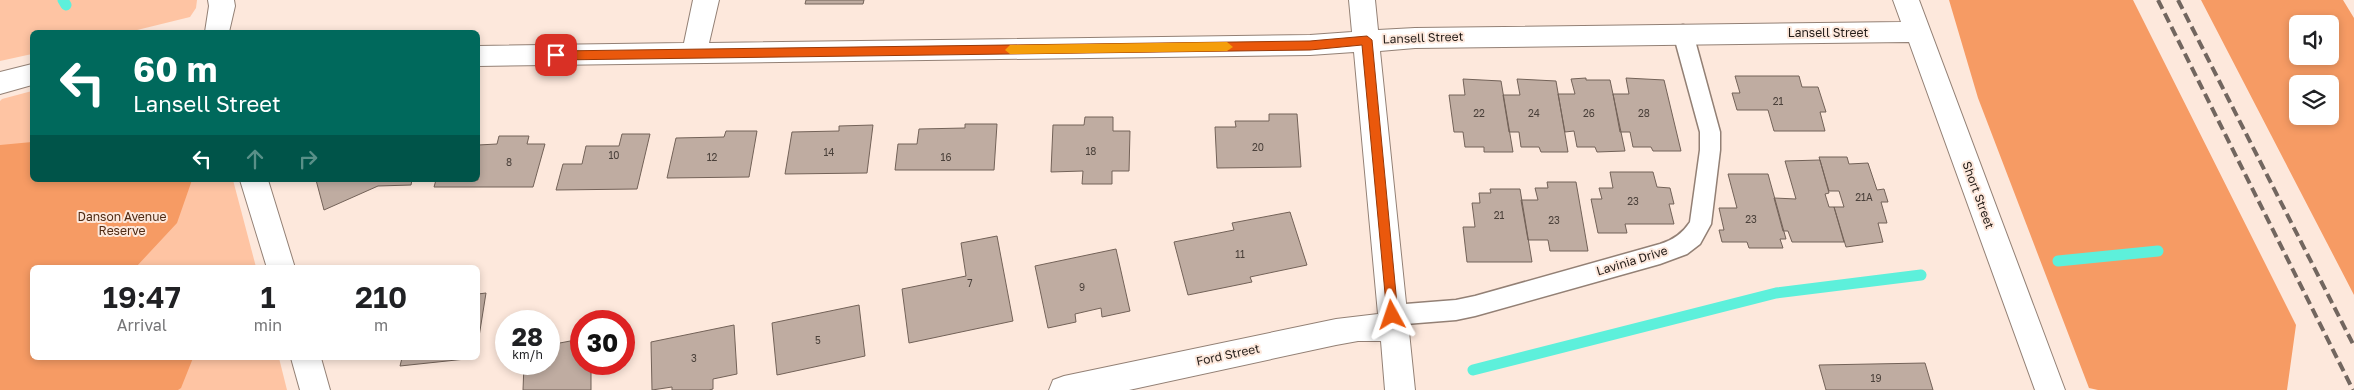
<!DOCTYPE html>
<style>
:root{--surface:#fff;--page:#f2f2f2;--text:#202124;--muted:#757577}
body{margin:0;font-family:"Golos Text",sans-serif;background:var(--page);color:var(--text);height:100vh;display:flex;flex-direction:column;font-size:19px;white-space:nowrap}
*{box-sizing:border-box;margin:0}
p{font-size:16px;color:var(--muted)}
.icon{flex:none;width:28px;height:28px;fill:none;stroke:currentColor;stroke-width:2;stroke-linecap:round;stroke-linejoin:round}
.map{position:relative;flex:1;overflow:hidden}
.panel{position:absolute;left:30px;top:265px;width:450px;height:95px;display:flex;flex-direction:column;background:var(--surface);border-radius:8px;box-shadow:0 2px 8px #0003}
.panel>*{flex:none}
.hud{position:absolute;left:30px;top:30px;width:450px;height:152px;border-radius:8px;box-shadow:0 2px 8px #0003;background:#00695c;color:#fff;overflow:hidden}
.fabs{position:absolute;left:2289px;top:15px;display:grid;gap:10px}
.fabs a{display:grid;place-items:center;width:50px;height:50px;border-radius:8px;background:var(--surface);box-shadow:0 2px 8px #0003;font-size:25px}
.speed{position:absolute;left:495px;top:310px;display:flex;gap:10px;font-size:25px;font-weight:700;text-align:center}
.speed>*{display:grid;place-content:center;width:65px;height:65px;border-radius:50%;background:var(--surface);box-shadow:0 2px 8px #0003;line-height:1}
.speed small{font-size:12px;font-weight:400}
.speed .limit{border:8px solid #d22;background:#fff;color:#111}
.pin{position:absolute;display:grid;place-items:center;width:42px;height:42px;color:#fff;margin:-21px;border-radius:10px;box-shadow:0 2px 8px #0006}
.me{position:absolute;width:55px;margin:-28px;rotate:355deg;stroke-linejoin:round;filter:drop-shadow(0 0 4px #0008)}
.turn{display:flex;align-items:center;gap:18px;height:105px;padding:0 20px;font-size:22px}
.turn .icon{width:65px;height:65px;stroke-width:2.5}
.turn b{display:block;font-size:35px;line-height:42px}
.lanes{display:flex;align-items:center;height:48px;padding:0 20px;background:#0003;justify-content:center;gap:25px;direction:ltr}
.lanes .off{opacity:.35}
.eta{display:flex;justify-content:space-evenly;align-items:center;height:85px;text-align:center}
.eta b{font-size:30px;font-weight:600;line-height:35px}
.map>svg:first-child{display:block}
.green{fill:#fec4a3}
.forest{fill:#f69b64;fill-rule:evenodd}
.lines{fill:none;stroke-linecap:round;stroke-linejoin:round}
.stream{stroke:#5df0db;stroke-width:11}
.building{fill:#bfaca1;stroke:#736258}
.service-casing{stroke:#938075;stroke-width:3}
.minor-casing{stroke:#938075;stroke-width:2}
.service{fill:#fff;fill-rule:evenodd}
.minor{fill:#fff;fill-rule:evenodd}
.rail{stroke:#72665f;stroke-width:4;stroke-dasharray:10 5;stroke-linecap:butt}
.route{fill:#ea580c;stroke:#983908}
.slow{fill:#f59e0b}
.labels{text-anchor:middle;stroke-width:4;stroke-linejoin:round;paint-order:stroke}
.number-label{font-size:10px;fill:#4a403a}
.street-label{font-size:12px;fill:#231c18;stroke:#fde8dc}
.park-label{font-size:12px;fill:#4e2a13;stroke:#fde8dc}
</style>
<div class="map">
<svg width="2354" height="390" viewBox="0 0 2354 390">
<rect width="100%" height="100%" fill="#fde8dc"/>
<!-- green -->
<path class="green" d="M0 0H197L196 8 190 17 129 32H32V54L0 61Z
M32 91V180H233L256 267 32 268V358H279L287 390H0V101L2 99Z"/>
<!-- forest -->
<path class="forest" d="M1949 0H2133L2296 325 2287 390H2098L2089 388 1978 98Z
M2201 0H2343L2354 18V295ZM2298 24H2330V56H2298ZM2298 84H2330V116H2298Z
M32 142V180H192L177 223 136 267 32 268V358H193L181 388 178 390H0V145Z"/>
<g class="lines">
<!-- stream -->
<path class="stream" d="M63 0 66 5
M2058 261 2158 251
M1473 370 1776 293 1921 275"/>
</g>
<!-- building -->
<path class="building" d="M806 0H864L863 4H805Z
M1735 76H1799L1802 87H1818L1826 112H1820L1825 131H1774L1768 110H1737L1732 93H1740Z
M1586 78V80H1610L1625 151 1597 152 1595 147H1577L1574 131 1565 132 1558 94H1575L1571 79Z
M1626 78 1664 80 1681 151H1653L1651 147H1633L1630 132H1620L1613 94H1629Z
M1463 79 1501 81 1513 152H1484V147H1465L1463 132H1454L1449 95H1465Z
M1517 79 1556 81 1568 152H1541L1539 147H1521L1519 132H1509L1503 95H1520Z
M1269 114H1297L1301 167 1217 168 1215 127H1236L1235 121H1269Z
M1085 117H1113V131H1130L1129 171H1112V184H1082L1083 171 1051 172 1053 125H1084Z
M965 124H997L994 170H895L898 144H917L919 129 965 128Z
M873 125 867 173 785 174 792 132 839 131V126Z
M726 131H757L749 177 667 178 676 138 724 137Z
M622 134H650L637 189 556 190 563 164H582L586 146H619Z
M499 136H529L527 144H545L533 187H434L436 180H478V145L497 144Z
M1819 157H1847L1849 164 1868 163 1877 190 1884 189 1888 202H1881L1887 223H1878L1883 242 1846 247 1834 207H1844L1839 191H1829Z
M1820 160 1829 193 1825 194 1829 207H1834L1844 242H1792L1788 231H1783L1774 198 1796 199 1785 161Z
M1610 172H1653L1657 187 1670 188 1674 204H1669L1674 224H1625L1627 233H1598L1591 199H1602L1599 188H1613Z
M1728 174H1768L1786 239H1780L1783 248H1749L1747 242H1722L1719 230H1724L1719 208H1737Z
M316 180H412L411 185 378 186 324 210Z
M1547 182H1576L1588 251H1550L1548 240H1528L1521 200H1538L1535 188H1548Z
M1490 189H1520L1532 262H1467L1463 227H1475L1472 203H1480L1479 193H1491Z
M1290 212 1307 265 1250 277 1252 282 1188 295 1174 242 1234 230 1232 223Z
M997 236 1013 321 909 343 902 289 966 276 961 243Z
M1116 249 1130 311 1102 317 1101 308 1075 314 1076 322 1048 328 1035 266Z
M486 293 478 343V294Z
M859 305 865 356 777 375 772 323Z
M734 325 737 374 713 379V389L709 390H672V387L652 390 651 342Z
M581 339V364H607L591 367V390H523L524 364H549V345Z
M402 358H475L400 366Z
M1925 363 1933 390H1826L1819 365Z"/>
<g class="lines">
<!-- service casing -->
<g class="service-casing">
<path id="service" d="M1683 25 1690 27 1693 33 1720 132V150L1711 224 1700 244 1687 254 1660 264 1475 316 1456 320 1393 325 1385 322 1382 315 1385 308 1393 305 1456 300 1475 296 1660 244C1673 240 1682 234 1690 222L1700 150V132L1673 33 1676 27Z"/>
</g>
<!-- minor casing -->
<g class="minor-casing">
<path id="minor" d="M208 0H234L235 6 229 32H205L209 6Z
M693 0H719L709 43 1310 35 1352 32 1349 0H1375L1378 30 1415 28 1901 22 1893 0H1919L2065 390H2035L1909 42 1415 48 1380 51 1415 390H1385L1381 341H1358L1336 345 1129 390H1049L1053 380 1064 376 1336 319 1378 314 1354 52 1310 55 478 66V46L684 43Z
M32 64V85L0 94V72Z
M240 180H268L295 268H267Z
M291 358H321L330 390H300Z"/>
</g>
<!-- service -->
<use href="#service" class="service"/>
<!-- minor -->
<use href="#minor" class="minor"/>
<!-- rail -->
<path class="rail" d="M2158 0 2353 390
M2178 0 2354 346"/>
</g>
<!-- route -->
<path class="route" d="M1367 36 1372 40 1398 315 1397 319 1392 321 1388 319 1387 315 1362 45 1310 50 556 60 551 55 556 51 1310 41Z"/>
<!-- slow -->
<path class="slow" d="M1227 42 1233 47 1227 51 1010 54 1005 50 1010 45Z"/>
<g class="labels">
<!-- number labels -->
<g class="number-label">
<text x="1778" y="105">21</text>
<text x="1479" y="117">22</text>
<text x="1534" y="117">24</text>
<text x="1589" y="117">26</text>
<text x="1644" y="117">28</text>
<text x="1258" y="151">20</text>
<text x="1091" y="155">18</text>
<text x="829" y="156">14</text>
<text x="614" y="159">10</text>
<text x="712" y="161">12</text>
<text x="946" y="161">16</text>
<text x="509" y="166">8</text>
<text x="1864" y="201">21A</text>
<text x="1633" y="205">23</text>
<text x="1499" y="219">21</text>
<text x="1751" y="223">23</text>
<text x="1554" y="224">23</text>
<text x="1240" y="258">11</text>
<text x="970" y="287">7</text>
<text x="1082" y="291">9</text>
<text x="818" y="344">5</text>
<text x="694" y="362">3</text>
<text x="1876" y="382">19</text>
</g>
<!-- street labels -->
<g class="street-label">
<text x="1828" y="37">Lansell Street</text>
<text transform="translate(1423 38) rotate(-2)" y="4">Lansell Street</text>
<text transform="translate(1978 195) rotate(70)" y="4">Short Street</text>
<text transform="translate(1632 261) rotate(-17)" y="4">Lavinia Drive</text>
<text transform="translate(1228 355) rotate(-12)" y="4">Ford Street</text>
</g>
<!-- park labels -->
<g class="park-label">
<text x="122" y="221">Danson Avenue<tspan x="122" dy="14">Reserve</tspan></text>
</g>
</g>
</svg>
<div class="fabs">
<a><svg class="icon" aria-label="sound" viewBox="0 0 24 24"><path d="M4 9h4l5-4v14l-5-4H4zM17 9q2 3 0 6"/></svg></a>
<a><svg class="icon" aria-label="layers" viewBox="0 0 24 24"><path d="M12 4l9 5-9 5-9-5zM3 14l9 5 9-5"/></svg></a>
</div>
<div class="speed"><div>28<small>km/h</small></div><div class="limit">30</div></div>
<div class="pin" style="left:556px;top:55px;background:#d93025"><svg class="icon" aria-label="arrive" viewBox="0 0 24 24"><path d="M6 21V4h12l-3 4 3 4H6"/></svg></div>
<svg class="me" style="left:1392px;top:315px" viewBox="-20 -20 40 40"><path d="M0-17L14 15 0 8-14 15z" fill="#ea580c" stroke="#fff" stroke-width="4"/></svg>
<div class="hud">
<div class="turn"><svg class="icon" aria-label="left" viewBox="0 0 24 24"><path d="M17 20v-9H6M10 6l-5 5 5 5"/></svg><div><b>60 m</b>Lansell Street</div></div>
<div class="lanes"><svg class="icon" aria-label="left" viewBox="0 0 24 24"><path d="M17 20v-9H6M10 6l-5 5 5 5"/></svg><svg class="icon off" aria-label="ahead" viewBox="0 0 24 24"><path d="M12 20V5M6 11l6-6 6 6"/></svg><svg class="icon off" aria-label="right" viewBox="0 0 24 24"><path d="M7 20v-9h11M14 6l5 5-5 5"/></svg></div>
</div>
<section class="panel">
<div class="eta">
<div><b>19:47</b><p>Arrival</p></div>
<div><b>1</b><p>min</p></div>
<div><b>210</b><p>m</p></div>
</div>
</section>
</div>
